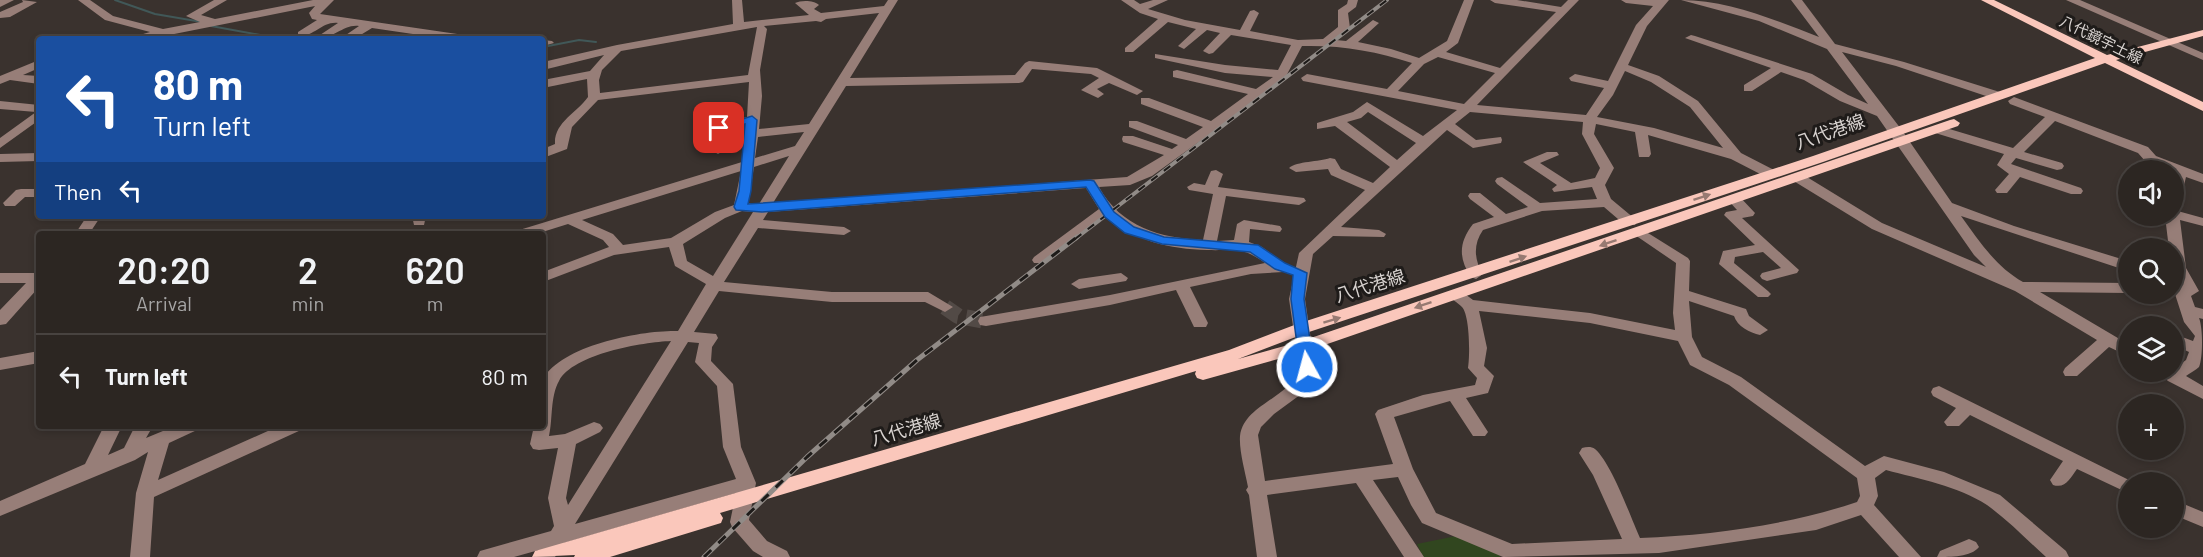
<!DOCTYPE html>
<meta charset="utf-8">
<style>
:root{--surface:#2c2622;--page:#38322f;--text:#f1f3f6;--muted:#a6a5a5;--line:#484340}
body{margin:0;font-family:Barlow,"Noto Sans JP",sans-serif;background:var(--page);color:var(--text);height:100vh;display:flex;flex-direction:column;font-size:22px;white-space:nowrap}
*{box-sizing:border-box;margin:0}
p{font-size:20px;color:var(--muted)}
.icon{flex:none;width:33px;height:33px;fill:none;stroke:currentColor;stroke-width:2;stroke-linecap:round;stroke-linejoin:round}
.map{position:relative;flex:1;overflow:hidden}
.drawer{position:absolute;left:36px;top:231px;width:510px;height:198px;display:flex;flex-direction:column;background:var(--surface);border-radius:6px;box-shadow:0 3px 9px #0003,0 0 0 2px var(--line)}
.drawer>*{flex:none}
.banner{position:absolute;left:36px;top:36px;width:510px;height:183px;border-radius:6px;box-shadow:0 3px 9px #0003,0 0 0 2px var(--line);background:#1a4fa0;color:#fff;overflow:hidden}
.controls{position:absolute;left:2118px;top:160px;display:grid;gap:12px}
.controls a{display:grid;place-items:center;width:66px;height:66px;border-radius:50%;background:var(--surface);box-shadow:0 3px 9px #0003,0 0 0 2px var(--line);font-size:30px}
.pin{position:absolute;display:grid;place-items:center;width:51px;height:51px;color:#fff;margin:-26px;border-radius:12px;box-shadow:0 3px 9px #0006}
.me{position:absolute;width:66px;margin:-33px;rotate:353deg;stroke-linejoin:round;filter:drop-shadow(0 0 4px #0008)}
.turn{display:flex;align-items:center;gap:21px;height:126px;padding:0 18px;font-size:27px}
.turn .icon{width:78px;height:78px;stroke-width:2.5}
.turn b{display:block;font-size:42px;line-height:51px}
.then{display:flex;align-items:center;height:57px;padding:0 18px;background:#0003;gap:12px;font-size:22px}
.eta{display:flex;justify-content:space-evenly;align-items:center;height:102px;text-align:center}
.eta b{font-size:36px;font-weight:600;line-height:42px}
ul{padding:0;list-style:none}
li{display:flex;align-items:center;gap:18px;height:84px;padding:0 18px;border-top:2px solid var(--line)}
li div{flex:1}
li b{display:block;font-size:22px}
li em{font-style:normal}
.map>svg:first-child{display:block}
.green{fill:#31461f}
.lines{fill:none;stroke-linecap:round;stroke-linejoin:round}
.stream{stroke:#415858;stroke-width:2}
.minor-tunnel{stroke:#524a46;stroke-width:16;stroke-dasharray:16 8;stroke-linecap:butt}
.minor{fill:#977e78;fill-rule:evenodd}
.major{fill:#fac7bb;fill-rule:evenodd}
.rail-far1-casing{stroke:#918b87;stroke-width:4}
.rail-casing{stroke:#918b87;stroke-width:5}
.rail-far1{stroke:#1e1b19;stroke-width:2;stroke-dasharray:8;stroke-linecap:butt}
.rail{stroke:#1e1b19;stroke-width:3;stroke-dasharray:10;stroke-linecap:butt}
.oneway{fill:#977a72}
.route{fill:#1a73e8;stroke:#114b97;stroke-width:1.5}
.labels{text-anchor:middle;stroke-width:6;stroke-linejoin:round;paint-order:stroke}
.far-street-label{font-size:15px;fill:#d8d3d0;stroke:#1e1b19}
.street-label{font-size:18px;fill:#d8d3d0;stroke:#1e1b19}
</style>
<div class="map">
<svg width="2203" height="557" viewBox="0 0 2203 557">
<rect width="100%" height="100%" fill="#3a322e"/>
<!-- green -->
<path class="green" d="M1456 536 1500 554V557H1423L1417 544Z"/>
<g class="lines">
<!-- stream -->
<path class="stream" d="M115 0 155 14 202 22
M211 26 282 39
M543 47 579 40 596 42"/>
<!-- minor-tunnel -->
<path class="minor-tunnel" d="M945 307 958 316 986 321"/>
<!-- minor -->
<path class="minor" d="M0 0H14L0 7Z
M22 0 37 2 10 17 0 18V12L23 2Z
M78 0H90L113 16 163 29 200 22 186 16 214 0H227L201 15 215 19 313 0H334L320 14 471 36 477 39H447L372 28 354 39H340L359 26C343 24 335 39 314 39L338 23C322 21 313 38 298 36V32L317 20 312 19 309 13 315 6 149 39H126L150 32 105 20Z
M732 0H742L744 22 809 15 795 3C801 0 814 0 819 5L814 9 821 13 884 6 888 0H898L850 78 1015 75 1025 63 1029 61 1097 68 1143 91 1137 95 1109 83 1097 89 1104 94 1098 98 1081 90 1099 78 1091 74 1032 69 1023 82 1019 83 846 86 773 203 1127 177 1164 155 1123 142 1122 139 1123 136H1133L1172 149 1178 145 1129 127V121H1137L1186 139 1203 127 1141 104V98H1149L1211 121 1248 94 1173 77V71L1177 70 1256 89 1273 77 1225 73 1155 58V54L1225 65 1278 70 1291 45 1231 35 1213 53 1209 54 1203 51 1220 33 1207 30 1184 49 1178 46 1196 29 1168 22 1133 52H1125V48L1158 19 1140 13 1121 0H1134L1140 4 1153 0H1168L1148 9 1185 20 1240 30 1250 11 1254 10 1259 13 1250 31 1298 40 1323 39 1338 27V10L1347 4 1348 0H1358L1356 7 1348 13 1350 28 1336 40 1346 41 1373 20 1379 23 1358 42 1391 49 1419 58 1447 41 1464 0H1474L1458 43 1446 52 1500 68 1556 12 1495 3 1490 0H1517L1561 7 1568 0H1579L1477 105 1586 115 1604 88 1571 81 1569 78 1575 74 1608 81 1636 25 1653 6 1626 3 1621 0H1669L1647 26 1628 65 1659 76 1698 101 1741 153 1776 171 1778 174 1776 177H1766L1731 159 1648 135 1651 154 1649 157H1639L1635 132 1596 124 1594 134 1614 168 1605 185 1611 199 1635 219 1637 222 1635 225H1625L1604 207 1542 211 1483 230C1473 244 1474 260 1483 274L1476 279 1471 277C1458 258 1459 242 1473 224L1494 217 1470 199 1468 196 1470 193H1480L1506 214 1528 207 1497 184 1495 181 1497 178 1502 177 1540 203 1597 199 1592 187 1554 192 1552 189 1557 185 1523 162 1547 152H1557L1559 155 1540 163 1571 183 1595 178 1600 168 1582 134 1583 122 1470 112 1455 124 1476 140 1501 137 1502 140 1501 143 1473 148 1447 130 1341 227 1379 230 1386 234 1384 237 1333 236 1313 254 1305 299 1315 367 1313 379 1304 392 1274 414 1261 427 1258 435 1265 481 1393 464 1375 414 1378 410 1423 395 1475 385 1477 378 1468 368C1470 356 1470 316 1462 307 1457 302 1452 300 1448 294L1451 291H1461L1473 300 1590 313 1675 330 1673 313 1676 263 1635 235 1633 232 1635 229 1640 228 1688 258 1690 261 1689 291 1746 309 1749 316 1768 330 1760 335C1750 333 1737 326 1734 316L1689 301 1692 337 1702 357 1741 377 1865 466 1884 456 1944 472 2000 495 2066 551 2069 557H2046C2027 540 2008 520 1987 505 1958 486 1919 479 1886 470L1875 478 1878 496 1874 505 1921 557H1899L1861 515 1816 530 1659 553 1503 557 1422 523 1411 505 1398 477 1373 480 1424 557H1404L1356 483 1267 495 1277 557H1257L1249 495 1246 490 1248 487C1245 471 1239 451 1240 436 1244 403 1293 398 1299 367L1289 299 1299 253 1365 190 1331 175 1328 169 1296 172 1289 168C1297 161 1319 162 1330 158L1335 159 1341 169 1373 183 1390 167 1335 126 1317 129V123L1353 112 1367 102 1423 136 1457 110 1303 81 1301 78 1307 74 1387 89 1412 63C1376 51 1341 45 1302 46L1284 80 1152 176 1130 185 1099 187C1121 227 1160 238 1203 240L1213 194 1189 190 1187 187 1194 183 1205 185 1211 171 1216 170 1223 174 1218 187 1304 198 1306 201 1299 205 1226 196 1217 241 1234 240 1237 224 1244 220 1280 226 1282 229 1280 232 1250 229 1249 242 1262 247 1290 267 1283 272 1251 274 1190 287 1208 323 1206 327H1194L1176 290 1110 305 986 326 980 325 978 321 980 317 986 316 1110 295 1265 263C1242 246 1234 251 1207 250 1170 249 1135 241 1106 217L1044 263H1034L1032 260 1034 257 1099 209 1086 188 768 212 763 220 844 227 851 231 844 235 758 228 724 282 832 292H928L953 307 945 312 925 302H832L719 291 694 332 716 334 718 338 712 347 711 361 733 384 741 447 756 483 749 520 767 541 787 551 790 557H763L753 551 732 527 730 522 736 493 564 543 555 557H535L539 550 514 557H477L480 551 551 531 554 526 548 498 558 448 539 450 533 449 530 444 534 426H543V379C562 345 642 330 678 331L706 284 675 266 669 247 614 255 543 282V272L609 247 603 240 568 224 536 234H514L516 231 742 162 746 125 725 130V150L718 154 711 150 713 128 715 125 747 117 749 82 598 100 572 127 567 149 543 158V149L555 144C554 122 577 113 588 97L587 79 543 88V80L590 71 604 55 543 70V62L617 45 733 24ZM879 13 809 124 759 129 762 96 760 70 767 29 764 26 816 21 821 22 826 19ZM757 27 748 75 600 93 599 80 602 70 621 51ZM1438 57 1495 73 1464 104 1398 91 1424 64ZM1625 71 1651 82 1690 107 1723 148 1654 128 1597 117 1613 95ZM1368 112 1416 143 1397 160 1347 122 1361 118ZM804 132 795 146 755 158 758 137ZM789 156 759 204 748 203 754 167ZM741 171 734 205 715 212 671 238 623 245 613 234 582 220ZM742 211 753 212 713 276 687 261 683 244 725 218ZM1479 311 1590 323 1678 341 1690 365 1729 385 1857 478 1860 496 1857 502C1788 525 1713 535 1640 538 1630 516 1612 464 1595 449 1591 446 1586 447 1582 448L1579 453 1593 475 1622 539 1512 544 1436 513 1413 469 1394 417 1450 401 1473 436H1485L1488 432 1466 398 1488 393 1494 376 1484 366 1487 348ZM671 341 568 505 566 498 576 444 600 432 603 428 600 424 594 422 565 434 549 436C553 419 550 397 559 381 573 354 643 342 671 341ZM688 342 699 343 695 362 717 386 723 447 736 479 575 524Z
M1681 0C1728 0 1775 20 1819 37L1791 0H1802L1835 44 1904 62 2003 93V99H1995L1896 66 1842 52 1901 129 1952 203 2014 226 2128 261V271L1961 216C1979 241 1996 267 2023 282L2128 283V293L2040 292 2128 344V356L2109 347 2077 376H2065L2063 372 2065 368 2097 340 2015 291 1872 229 1792 180 1790 177 1792 174H1802L1882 223 1986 267 1974 255 1877 116 1840 101 1804 80 1781 72 1752 91H1744V85L1771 68 1685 38 1691 35 1695 36 1812 74 1848 95 1868 104 1827 49 1759 21Z
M2066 0H2080L2203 53V60Z
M543 40 552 41 554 43 543 46Z
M39 60V68L23 75 39 76V84L10 80 0 84V76Z
M2014 97 2148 147 2156 156 2203 174V183L2186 177 2181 198 2174 202V171L2146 162 2138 153 2055 121 2024 152 2062 163 2064 166 2062 169 2057 170 2016 158 2011 164 2081 188 2083 191 2081 194H2071L2020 177 2007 193H1997L1995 190 2009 174 1997 165 2004 154 1932 132 1930 129 1936 125 2013 148 2045 117 2010 104 2008 101Z
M0 101 39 105V113H37L39 120 0 148V138L36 112 0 109Z
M39 153V161L0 162V154Z
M21 189H39V197H25L15 206H5L3 203 16 190Z
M1734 195 1739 196 1755 213 1753 216 1742 218 1799 270 1797 273 1767 281 1762 279 1760 276 1762 273 1781 268 1763 252 1735 257 1734 263 1768 291 1771 294 1768 297H1758L1719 264 1723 251 1755 245 1724 215 1726 212 1737 210 1727 199Z
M2174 210 2203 218V226L2180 220 2186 268 2199 291 2191 296 2195 307 2203 309V319L2199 318C2203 328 2203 357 2199 367 2196 370 2190 373 2186 376L2203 386V399L2168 381 2158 372H2174V369L2186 360 2189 352 2174 345V334L2193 341 2195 336 2184 322 2174 291 2181 286 2174 272V249H2169L2165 216H2174Z
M87 216H101L89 234H75Z
M412 216H426L424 225H414Z
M0 273H39V287L6 324 0 325V310L26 283H0Z
M1121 273 1128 278 1126 281 1079 289 1071 284 1079 279Z
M39 351V363L0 370V358Z
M1939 386 2135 483H2128V493L2077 469C2070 478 2066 489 2053 485L2050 480 2063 461 1970 415 1959 426H1947L1944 422 1956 408 1933 396 1931 392 1933 388Z
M104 426H122L108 455 124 448 135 426H153L146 438 175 426H200L197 430 169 443 158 480 279 426H304L301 430 154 497 150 557H130L136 493 148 452 135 460 0 516V501L85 464Z
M2174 500 2203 512V527L2174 515Z
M1969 539 1976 542 1979 547C1971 557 1951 557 1937 557L1940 551Z"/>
<!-- major -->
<path class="major" d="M1981 0H1994L2107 55 2203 30V36L2116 60 2203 102V111L2105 63 1823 162 1309 332 1238 359 1299 342 1950 120 1954 119 1960 123 1958 126 1310 350 1203 380 1197 378 1195 374 1196 371 720 513 723 518 721 523 610 557H574L575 555 532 557 535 551 542 549 1229 350 1297 324 1813 156 2095 58Z"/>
<!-- rail-far1 casing -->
<g class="rail-far1-casing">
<path id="rail-far1" d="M1075 239 1387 0"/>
</g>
<!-- rail casing -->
<g class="rail-casing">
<path id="rail" d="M704 557 807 457 917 360 1077 237"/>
</g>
<!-- rail-far1 -->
<use href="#rail-far1" class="rail-far1"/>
<!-- rail -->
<use href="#rail" class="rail"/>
</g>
<!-- one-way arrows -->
<defs><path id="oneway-solid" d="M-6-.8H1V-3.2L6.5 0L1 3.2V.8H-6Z" transform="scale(1.5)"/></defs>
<g class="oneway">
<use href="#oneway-solid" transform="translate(1702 197) rotate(-18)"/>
<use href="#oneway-solid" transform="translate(1608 243) rotate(161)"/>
<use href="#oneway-solid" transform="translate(1518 259) rotate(-19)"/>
<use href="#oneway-solid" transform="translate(1423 305) rotate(161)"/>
<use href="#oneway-solid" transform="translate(1332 320) rotate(-17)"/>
</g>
<!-- route -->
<path class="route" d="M752 116 757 120 751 191 748 204 1090 180 1094 181 1114 212 1134 227 1164 237 1258 245 1285 263 1307 273 1304 299 1314 367 1307 372 1300 367 1291 299 1293 275 1275 269 1250 252 1162 244 1125 233 1105 217 1086 187 762 212 736 210 734 207 739 191 745 124 719 131 713 128Z"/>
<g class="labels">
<!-- far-street labels -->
<g class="far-street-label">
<text transform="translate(2101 40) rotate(26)" y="5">八代鏡宇土線</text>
</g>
<!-- street labels -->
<g class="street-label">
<text transform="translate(1830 132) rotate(-19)" y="6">八代港線</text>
<text transform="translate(1370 286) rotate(-17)" y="6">八代港線</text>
<text transform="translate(906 430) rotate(-16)" y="6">八代港線</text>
</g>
</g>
</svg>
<div class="controls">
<a><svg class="icon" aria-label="sound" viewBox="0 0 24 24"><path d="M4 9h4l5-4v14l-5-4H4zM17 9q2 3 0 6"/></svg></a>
<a><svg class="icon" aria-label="search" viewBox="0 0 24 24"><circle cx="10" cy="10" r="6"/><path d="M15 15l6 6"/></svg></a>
<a><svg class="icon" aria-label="layers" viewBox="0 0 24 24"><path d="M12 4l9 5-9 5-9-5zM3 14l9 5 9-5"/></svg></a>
<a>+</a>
<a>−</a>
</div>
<div class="pin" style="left:719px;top:128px;background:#d93025"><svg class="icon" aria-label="arrive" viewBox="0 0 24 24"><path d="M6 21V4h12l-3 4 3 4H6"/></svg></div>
<svg class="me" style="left:1307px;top:367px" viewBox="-20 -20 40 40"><circle r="17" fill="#1a73e8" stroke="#fff" stroke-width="3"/><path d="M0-11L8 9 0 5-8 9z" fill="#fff"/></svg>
<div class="banner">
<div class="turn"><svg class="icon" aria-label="left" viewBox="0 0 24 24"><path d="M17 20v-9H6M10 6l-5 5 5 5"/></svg><div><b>80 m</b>Turn left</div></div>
<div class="then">Then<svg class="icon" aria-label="left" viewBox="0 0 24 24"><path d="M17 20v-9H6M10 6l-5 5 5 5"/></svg></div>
</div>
<section class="drawer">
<div class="eta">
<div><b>20:20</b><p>Arrival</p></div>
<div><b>2</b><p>min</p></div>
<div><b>620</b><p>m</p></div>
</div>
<ul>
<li><svg class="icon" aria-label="left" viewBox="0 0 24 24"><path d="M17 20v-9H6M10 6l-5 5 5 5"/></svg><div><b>Turn left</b></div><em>80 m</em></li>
</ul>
</section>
</div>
